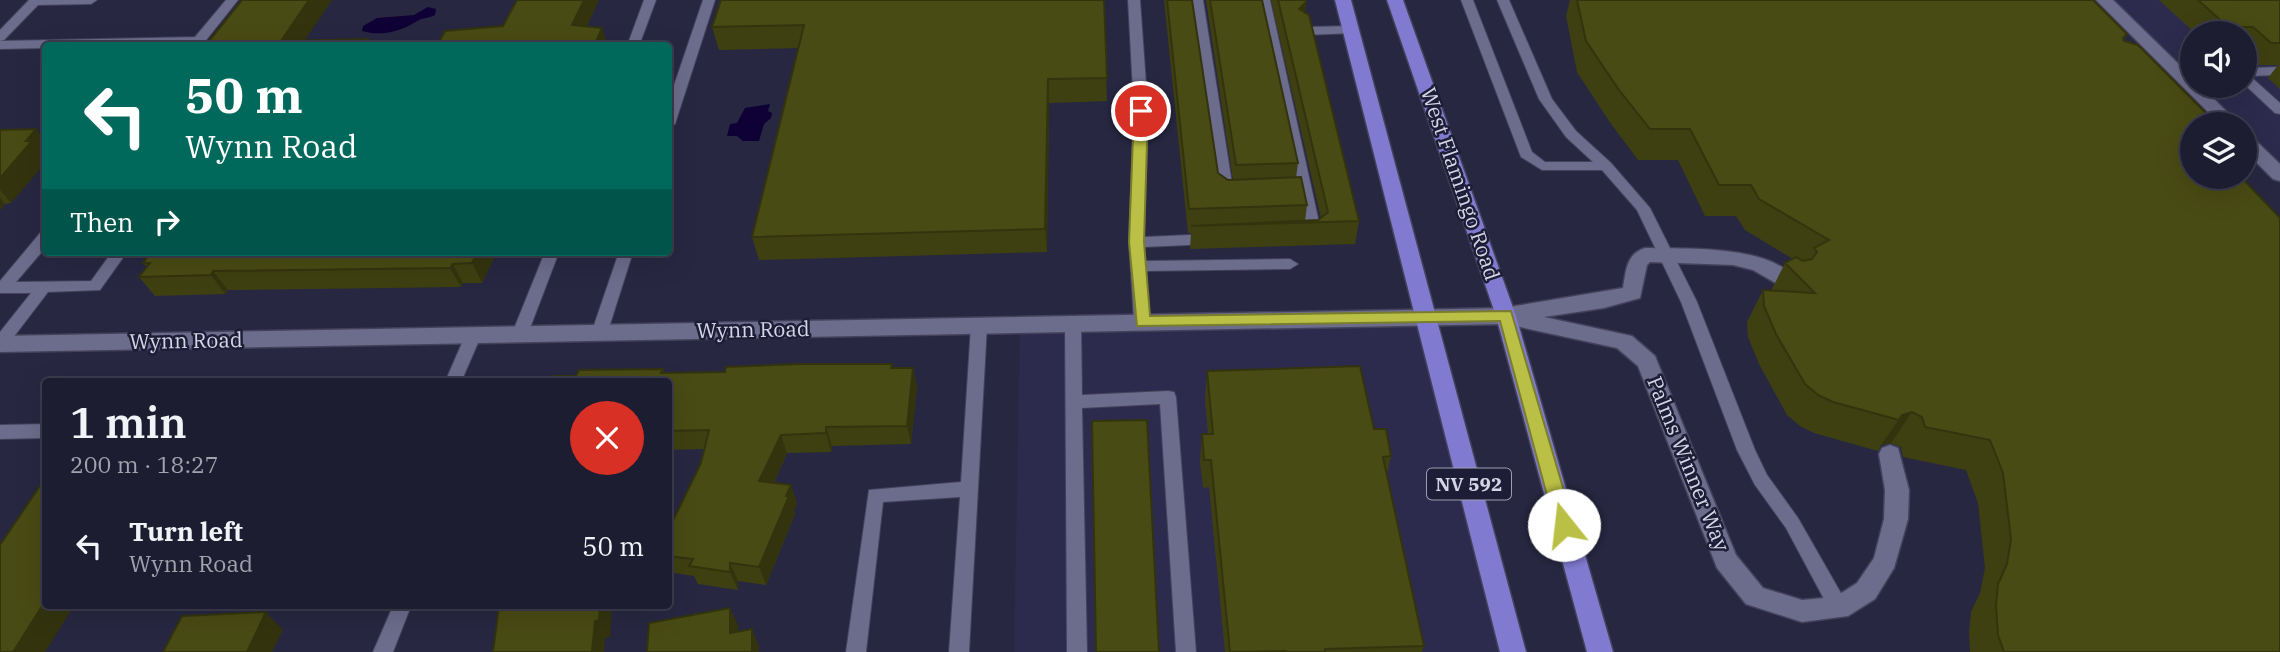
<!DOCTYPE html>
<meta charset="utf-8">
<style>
:root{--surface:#1d1d32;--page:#25263a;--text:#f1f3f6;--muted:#a0a2ac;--line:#3b3b4d}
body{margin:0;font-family:"IBM Plex Serif",serif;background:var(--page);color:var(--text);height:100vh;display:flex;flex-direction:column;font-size:26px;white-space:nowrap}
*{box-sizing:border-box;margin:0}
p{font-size:23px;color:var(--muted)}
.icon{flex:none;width:38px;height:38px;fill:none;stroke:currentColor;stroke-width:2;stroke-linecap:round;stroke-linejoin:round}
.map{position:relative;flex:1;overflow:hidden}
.panel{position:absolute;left:42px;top:378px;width:630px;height:231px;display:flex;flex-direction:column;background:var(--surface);border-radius:7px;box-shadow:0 7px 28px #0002,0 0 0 2px var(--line)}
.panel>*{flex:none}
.guide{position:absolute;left:42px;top:42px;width:630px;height:214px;border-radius:7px;box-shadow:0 7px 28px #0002,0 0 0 2px var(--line);background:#00695c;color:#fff;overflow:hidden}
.fabs{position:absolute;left:2180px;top:21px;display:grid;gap:14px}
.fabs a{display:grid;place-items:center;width:77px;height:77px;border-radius:50%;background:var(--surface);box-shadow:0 7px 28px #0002,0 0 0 2px var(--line);font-size:35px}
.pin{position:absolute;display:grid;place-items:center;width:60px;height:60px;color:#fff;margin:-30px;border:4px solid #fff;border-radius:50%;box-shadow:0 2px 7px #0007}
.me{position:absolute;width:77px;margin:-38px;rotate:344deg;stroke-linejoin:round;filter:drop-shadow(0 0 5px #0008)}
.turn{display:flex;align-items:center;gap:24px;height:147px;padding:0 28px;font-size:32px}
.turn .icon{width:91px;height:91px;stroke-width:2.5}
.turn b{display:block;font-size:49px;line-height:60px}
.then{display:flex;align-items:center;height:66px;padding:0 28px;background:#0003;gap:14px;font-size:26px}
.round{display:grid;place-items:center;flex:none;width:74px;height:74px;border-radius:37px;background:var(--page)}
.summary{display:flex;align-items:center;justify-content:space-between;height:119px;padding:0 28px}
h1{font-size:42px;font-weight:600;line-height:52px}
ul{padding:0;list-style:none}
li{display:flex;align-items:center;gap:21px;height:98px;padding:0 28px}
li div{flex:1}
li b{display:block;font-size:26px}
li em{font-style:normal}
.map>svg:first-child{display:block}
.built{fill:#2c2b4d;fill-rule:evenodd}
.water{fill:#0f0135}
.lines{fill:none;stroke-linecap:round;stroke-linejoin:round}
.lane-casing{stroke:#44425a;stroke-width:2}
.street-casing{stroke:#44425a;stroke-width:3}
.secondary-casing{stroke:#44425a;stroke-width:3}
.primary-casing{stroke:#44425a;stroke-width:3}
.lane{fill:#6c6c8c;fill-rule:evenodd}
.street{fill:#6c6c8c;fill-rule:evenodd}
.secondary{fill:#6c6c8c;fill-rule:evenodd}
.primary{fill:#807bd0;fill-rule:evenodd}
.wall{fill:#3f4011}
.shaded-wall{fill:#33340e}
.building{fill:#494b14;stroke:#33340e;stroke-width:2}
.route{fill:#bac045;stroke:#797d2d;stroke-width:2}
.labels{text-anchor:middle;stroke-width:5;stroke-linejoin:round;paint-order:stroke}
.shield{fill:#1e1d37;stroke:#9d9eb2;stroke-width:2}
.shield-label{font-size:19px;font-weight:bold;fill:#d4d5e7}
.street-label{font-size:21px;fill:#d4d5e7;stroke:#1e1d37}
</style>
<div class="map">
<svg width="2280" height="652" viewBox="0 0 2280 652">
<rect width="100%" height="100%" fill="#272742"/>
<!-- built -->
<path class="built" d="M2104 0H2280V175L2245 140V124H2230ZM2193 33H2245V86H2193Z
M1425 316 1513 652H1014L1020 324Z"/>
<!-- water -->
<path class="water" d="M428 7 436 9 435 15C430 18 423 18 419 20 402 31 382 37 362 31L363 26 377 18 414 15Z
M770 104 768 111 772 113 771 118 764 124 759 141H743L737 136H727L730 124 737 123 745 108Z"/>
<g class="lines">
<!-- lane casing -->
<g class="lane-casing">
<path id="lane" d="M29 0H97L91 4 38 5 4 40 0 41V30Z
M226 0H238L203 44 199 45 46 46V48L0 49V41L195 37Z
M644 0H656L639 46H627Z
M703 0H715L675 124 668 128V103Z
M1128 0H1140L1148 111 1144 237 1211 234 1218 239 1211 244 1144 247 1145 261 1290 259 1298 264 1290 269 1146 271 1150 322 1142 328 1134 322 1129 242 1134 111Z
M1191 0H1203L1234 196 1227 201 1220 196Z
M1258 0H1270L1322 236 1315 241 1305 240 1303 236 1307 232Z
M1461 0H1473L1532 152 1545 162H1593L1566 137 1539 99 1497 0H1509L1552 99 1576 131 1611 163 1650 208 1697 302 1755 450 1767 475 1798 518 1846 602 1849 608 1846 614 1839 616 1832 614 1786 528 1755 485 1737 450 1681 302 1637 210 1602 170H1542L1521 157Z
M1351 26 1357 30 1355 33 1305 35 1299 31 1305 27Z
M2280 67V75L2250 76 2280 103V114L2275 113 2245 85V68Z
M46 231V247L16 282 91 281 112 252H127L100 290 48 292 6 347 0 349V332L31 293H0V281L41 232Z
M545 252H559L527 336 525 340H513L511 336Z
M619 252H633L607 334 599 340 591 334Z
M1073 317 1081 323 1082 395 1168 391 1174 392 1176 397 1196 652H1176L1160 404 1082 408 1087 652H1067L1065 323Z
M979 319 987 325 969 652H949L960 497 883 502 866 652H846L869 490 961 482 971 325Z
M473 330 481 336 461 382H445L465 336Z
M46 424V438L0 439V425Z
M393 606H411L393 652H373Z"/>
</g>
<!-- street casing -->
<g class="street-casing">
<path id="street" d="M2096 0H2113L2193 78V86H2201L2239 124H2220Z
M2245 134 2251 136 2280 164V181L2273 179 2245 151Z
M1645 248C1684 249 1776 244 1798 283L1795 288 1788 290 1753 270 1733 265 1650 262 1647 265 1640 298 1604 308 1544 317 1632 336 1655 356 1736 555 1763 588 1802 600 1835 597 1857 583 1874 558 1884 519 1885 490 1879 454 1882 448 1890 445 1898 448 1909 490 1908 519 1894 568 1875 599 1848 616 1802 622 1746 604 1717 568 1638 366 1617 348 1506 324 1499 321 1496 316 1499 311 1515 306 1623 288C1626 271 1626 254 1645 248Z"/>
</g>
<!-- secondary casing -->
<g class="secondary-casing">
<path id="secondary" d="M1506 308 1513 311 1516 316 1513 321 1506 324 0 352V336Z"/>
</g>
<!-- primary casing -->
<g class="primary-casing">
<path id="primary" d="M1335 0H1351L1526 652H1500Z
M1387 0H1403L1516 316 1613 652H1587L1496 316Z"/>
</g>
<!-- lane -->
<use href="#lane" class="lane"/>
<!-- street -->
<use href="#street" class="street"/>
<!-- secondary -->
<use href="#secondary" class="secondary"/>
<!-- primary -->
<use href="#primary" class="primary"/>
</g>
<!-- wall -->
<path class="wall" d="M1104 0 1107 101 1049 103 1047 252 759 260 752 237 799 48 719 50 712 27Z
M1164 0H1192L1218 173 1228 180H1233L1206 0H1262L1298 163 1296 178 1307 205 1305 221 1318 220 1321 218 1271 0H1306L1305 13 1359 221 1355 244 1190 249 1191 233H1188Z
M1570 0H2093L2127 34 2124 40 2193 124 2280 652H1970L1969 633 1971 612 1980 593 1985 568 1978 503 1966 470 1903 457 1901 447 1891 443 1881 445 1878 451 1814 433 1800 426 1787 415 1759 364 1748 337 1747 322 1763 290 1771 291 1785 263 1793 259 1745 230 1736 216H1705L1678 160H1638L1609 121 1577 72 1566 16Z
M2159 0H2280V89L2268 78 2278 65H2254L2245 57V33H2195Z
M0 130 44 156 11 203 5 204 0 210Z
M151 252H497L482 283H463L461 287 228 290 225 294 155 296 139 277 147 267 143 263Z
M913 368 917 387 911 444 832 446 831 452 787 453 774 483 797 503 794 511 795 514 766 585 738 581V590L698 584 694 576 668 572V531L701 463 704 449 668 450V382L576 376 663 369 664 373Z
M1207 371 1374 429 1391 456 1387 474 1424 646 1422 652H1225L1209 487 1203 488 1200 462 1202 434H1208L1205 399Z"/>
<!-- shaded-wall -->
<path class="shaded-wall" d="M309 0H332L301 46 281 41Z
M584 0H599L579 44 572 25Z
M1306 2 1304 25 1299 9Z
M602 28 608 46H594Z
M368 39 372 46H364Z
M1048 79 1049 103 1047 252 1045 229Z
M36 129 46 141V155L44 156 46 162 11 203 0 190V178L26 141Z
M0 197 5 204 0 210Z
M477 252H497L482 283 472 263Z
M453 264 463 283 461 287 450 268Z
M213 271 228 290 225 294 211 275Z
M913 368 917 387 911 444 907 426Z
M1912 412 1891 443 1881 445 1902 415Z
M826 427 832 446 831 452 826 433Z
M781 435 787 453 766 500 759 481Z
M791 485 797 503 794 511 795 514 766 585 759 567Z
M730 563 738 581V590L730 572Z
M46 600V606H74L45 652H13Z
M600 606H612L610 637 605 638 604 652H592L595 621Z
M730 608 738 625V650L730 633Z
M266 612 283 630 272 652H247Z
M752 629 759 646V652H752Z"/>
<!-- building -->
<path class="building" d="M242 0H309L281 41 368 39 364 46H205Z
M517 0H584L572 25 602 28 594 46H437L445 31 503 26Z
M721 0H1104L1107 78 1048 79 1045 229 752 237 804 25 712 27Z
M1167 0H1192L1218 173 1228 180 1301 177 1307 205 1189 209Z
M1210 0H1262L1298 163 1236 165Z
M1278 0H1306V2L1299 9 1309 15 1359 221 1191 226 1318 220 1328 212Z
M1577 0H2093L2127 34 2123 38 2124 41 2138 45 2217 124H2193V177H2241L2280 218V652H2004L1998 635 1996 605 1998 584 2007 564 2011 539 2003 473 1990 440 1925 427 1922 417 1912 412 1902 415 1899 420 1833 402 1818 395 1805 384 1776 334 1764 306 1763 290 1815 293 1785 263 1796 257 1803 261 1812 259 1817 252 1814 248 1829 240 1759 199 1751 185H1719L1690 129H1650L1619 90 1586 41Z
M2198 0H2280V43H2271L2253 27H2228Z
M36 129 26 141H32L0 178V130Z
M151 252H477L472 263 453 264 450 268 213 271 211 275 139 277 150 263H143Z
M800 364H892L891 368H913L907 426 826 427V433L781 435 759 481 791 485 786 496H789L759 567 730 563V572L689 566 693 559 668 556V531L701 463 709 430 668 431V382H552L554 376H576L579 370 663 369 661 373 725 372 726 367Z
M1360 366 1374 429H1386L1391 456 1383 457 1424 646 1325 649V652H1286V651L1230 652 1211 460H1204L1202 434H1213L1207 371Z
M1147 420 1159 652H1096L1092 421Z
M46 477V600L13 652H0V545Z
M499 606H600L599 620 595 621 592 652H493Z
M730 608V633L752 629V652H647L649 623Z
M266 612 247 652H163L182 616Z"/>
<!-- route -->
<path class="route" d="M1141 107 1148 111 1144 242 1150 316 1511 311 1574 525 1571 530 1564 533 1558 530 1555 525 1500 321 1137 326 1129 242 1134 111Z"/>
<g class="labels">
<!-- shield labels -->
<rect class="shield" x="1427" y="468.5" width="84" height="31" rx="5"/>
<g class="shield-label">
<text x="1469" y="491">NV 592</text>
</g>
<!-- street labels -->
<g class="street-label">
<text transform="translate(1460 184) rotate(71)" y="7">West Flamingo Road</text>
<text transform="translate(753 330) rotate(-1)" y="7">Wynn Road</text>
<text transform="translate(186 341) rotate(-1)" y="7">Wynn Road</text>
<text transform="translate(1688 464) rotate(68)" y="7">Palms Winner Way</text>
</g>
</g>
</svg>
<div class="fabs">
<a><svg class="icon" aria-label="sound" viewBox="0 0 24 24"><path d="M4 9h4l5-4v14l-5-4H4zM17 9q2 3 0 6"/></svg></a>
<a><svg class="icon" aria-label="layers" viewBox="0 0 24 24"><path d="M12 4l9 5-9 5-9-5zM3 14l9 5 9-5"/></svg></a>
</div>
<div class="pin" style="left:1141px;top:111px;background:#d93025"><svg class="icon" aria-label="arrive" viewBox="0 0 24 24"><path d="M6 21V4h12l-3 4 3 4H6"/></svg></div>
<svg class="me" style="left:1564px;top:525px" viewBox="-20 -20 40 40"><circle r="19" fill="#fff"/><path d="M0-13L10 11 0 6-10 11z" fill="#bac045"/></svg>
<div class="guide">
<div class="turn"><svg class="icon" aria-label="left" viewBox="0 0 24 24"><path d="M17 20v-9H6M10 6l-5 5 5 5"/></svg><div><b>50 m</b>Wynn Road</div></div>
<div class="then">Then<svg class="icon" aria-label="right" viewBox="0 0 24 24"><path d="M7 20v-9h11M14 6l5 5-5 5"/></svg></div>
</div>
<section class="panel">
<div class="summary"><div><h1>1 min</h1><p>200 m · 18:27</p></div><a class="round" style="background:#d93025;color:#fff"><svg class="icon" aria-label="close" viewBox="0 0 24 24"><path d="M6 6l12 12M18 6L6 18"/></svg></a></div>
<ul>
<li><svg class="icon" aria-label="left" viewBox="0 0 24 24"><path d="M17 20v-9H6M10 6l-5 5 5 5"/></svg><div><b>Turn left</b><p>Wynn Road</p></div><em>50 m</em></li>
</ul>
</section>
</div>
